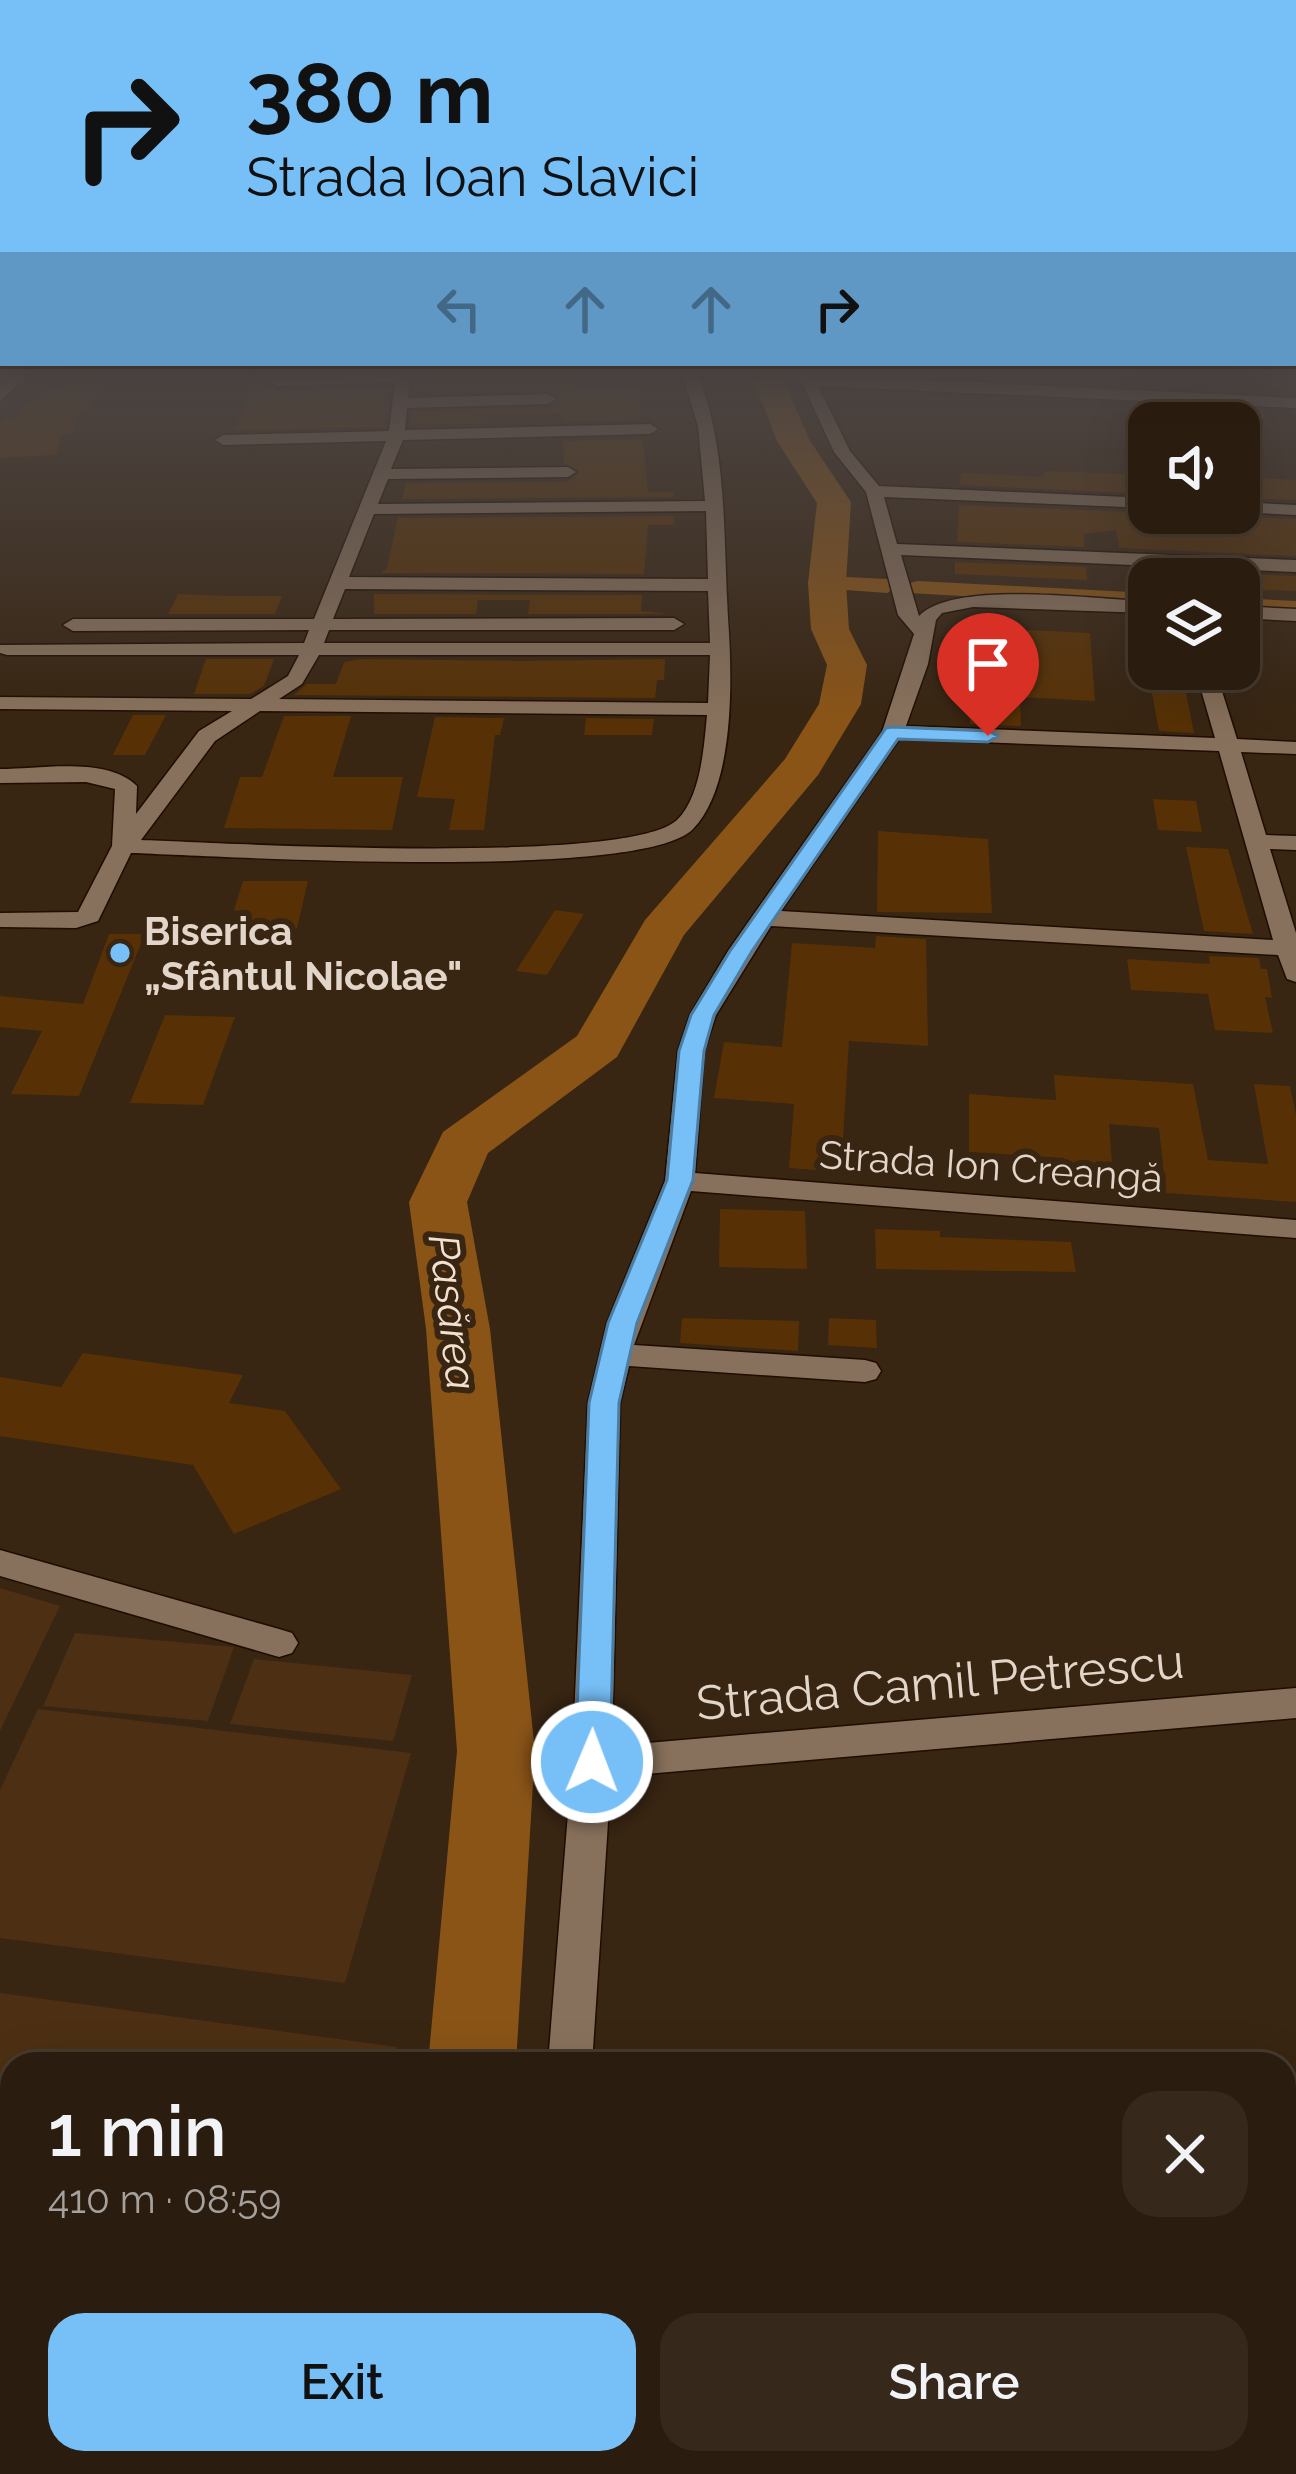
<!DOCTYPE html>
<meta charset="utf-8">
<style>
:root{--surface:#2a1c0e;--page:#36291c;--text:#f1f3f6;--muted:#a5a19e;--line:#463a2e;--accent:#77bff7}
body{margin:0;font-family:Raleway,sans-serif;background:var(--page);color:var(--text);height:100vh;display:flex;flex-direction:column;font-size:45px;white-space:nowrap}
*{box-sizing:border-box;margin:0}
p{font-size:39px;color:var(--muted)}
.icon{flex:none;width:66px;height:66px;fill:none;stroke:currentColor;stroke-width:2;stroke-linecap:round;stroke-linejoin:round}
.map{position:relative;flex:1;overflow:hidden}
.drawer{position:absolute;left:0px;top:2052px;width:1296px;height:423px;display:flex;flex-direction:column;background:var(--surface);border-radius:36px 36px 0 0;box-shadow:0 12px 48px #0002,0 0 0 3px var(--line)}
.drawer>*{flex:none}
.banner{position:absolute;left:0px;top:0px;width:1296px;height:366px;box-shadow:0 12px 48px #0002,0 0 0 3px var(--line);background:#77bff7;color:#111;overflow:hidden}
.tools{position:absolute;left:1128px;top:402px;display:grid;gap:24px}
.tools a{display:grid;place-items:center;width:132px;height:132px;border-radius:24px;background:var(--surface);box-shadow:0 12px 48px #0002,0 0 0 3px var(--line);font-size:60px}
.pin{position:absolute;display:grid;place-items:center;width:102px;height:102px;color:#fff;margin:-123px -51px;border-radius:50% 50% 50% 0;rotate:-45deg;box-shadow:0 0 12px #0007}
.pin .icon{rotate:45deg}
.me{position:absolute;width:132px;margin:-66px;rotate:1deg;stroke-linejoin:round;filter:drop-shadow(0 0 9px #0008)}
.turn{display:flex;align-items:center;gap:42px;height:252px;padding:0 48px;font-size:54px}
.turn .icon{width:156px;height:156px;stroke-width:2.5}
.turn b{display:block;font-size:84px;line-height:102px}
.lanes{display:flex;align-items:center;height:114px;padding:0 48px;background:#0003;justify-content:center;gap:60px;direction:ltr}
.lanes .off{opacity:.35}
.round{display:grid;place-items:center;flex:none;width:126px;height:126px;border-radius:36px;background:var(--page)}
.overview{display:flex;align-items:center;justify-content:space-between;height:204px;padding:0 48px}
h1{font-size:72px;font-weight:600;line-height:90px}
.primary-button{display:flex;gap:24px;margin-top:auto;padding:24px 48px}
.primary-button a{flex:1;height:138px;border-radius:36px;background:var(--accent);color:#111;font-size:48px;font-weight:600;line-height:138px;text-align:center}
.primary-button a+a{background:var(--page);color:var(--text)}
.map>svg:first-child{display:block}
.green{fill:#4d3013}
.lines{fill:none;stroke-linecap:round;stroke-linejoin:round}
.canal{fill:#8a5417;fill-rule:evenodd}
.river{fill:#8a5417;fill-rule:evenodd}
.building{fill:#573105}
.street-casing{stroke:#1f0d00;stroke-width:3}
.secondary-casing{stroke:#1f0d00;stroke-width:3}
.street{fill:#88715c;fill-rule:evenodd}
.secondary{fill:#88715c;fill-rule:evenodd}
.route{fill:#77bff7;stroke:#4d7ca1;stroke-width:3}
.poi-dot{fill:#77bff7;stroke:#382512;stroke-width:4.5}
.labels{text-anchor:middle;stroke-width:12;stroke-linejoin:round;paint-order:stroke}
.poi-label{font-size:39px;font-weight:bold;fill:#e2d5c9;stroke:#382512;text-anchor:start}
.street-label{font-size:39px;fill:#e2d5c9;stroke:#382512}
.water-label{font-size:42px;font-style:italic;fill:#f3e0cf;stroke:#382512}
.near-street-label{font-size:48px;fill:#e2d5c9;stroke:#382512}
</style>
<div class="map">
<svg width="1296" height="2474" viewBox="0 0 1296 2474">
<rect width="100%" height="100%" fill="#382512"/>
<!-- green -->
<path class="green" d="M0 1588 60 1606 0 1731Z
M75 1633 234 1647 208 1721 43 1706Z
M254 1659 412 1675 393 1741 230 1724Z
M38 1709 411 1753 345 1983 0 1938V1790Z
M0 1993 397 2047 393 2064H12V2463H287L284 2474H0Z"/>
<g class="lines">
<!-- canal -->
<path class="canal" d="M827 576 887 579 898 586 887 593 819 588V578Z
M918 581 1149 593V607L910 593V583Z
M1239 598 1296 601V615L1239 612Z"/>
<!-- river -->
<path class="river" d="M751 374H781L810 441 851 502 846 583 849 629 867 665 861 704 818 775 684 935 617 1057 488 1153 467 1202 490 1329 535 1751 516 2064H428L457 1751 426 1329 409 1202 443 1132 577 1036 645 920 785 759 819 704 827 665 811 629 808 583 817 503 777 441Z
M362 2463H464L462 2474H360Z"/>
</g>
<!-- building -->
<path class="building" d="M70 374H99L96 381H102L91 408H83L71 434H61L56 455 0 458V428L6 415 20 414 24 403 36 402 43 390H60Z
M252 374H272L265 382 277 391 390 387 385 427 236 430Z
M432 374H576L578 388 639 389 641 420 562 422V415L487 416V423L410 425 411 412 548 409 560 400 548 389 413 393 414 384 432 379Z
M643 439 648 492H673V497L402 499 406 483 568 482 580 471 564 463 563 441Z
M1044 471 1149 475V494L960 485 961 473 1044 477Z
M1239 477 1296 480V500L1239 498Z
M959 505 1296 519V556L1119 548 1116 530 1084 534V547L957 542Z
M674 516V525H648L644 574 381 573 387 568 398 518Z
M955 562 1086 567 1087 580 955 574Z
M1176 571 1296 576V591L1239 589V579H1177Z
M178 594 230 596H282L275 614H168Z
M374 594 642 595 641 611 668 614H528L530 600H478L476 614H374Z
M982 628 1090 633 1095 701 1020 697 1021 726 970 724V699L978 700Z
M206 659H274L264 686 250 694H194Z
M363 659 520 661 665 659 664 680H657L655 698 294 695 307 684H336L344 662Z
M1149 677 1183 678 1194 733 1159 731Z
M133 715H166L145 755H113Z
M284 716H351L333 777H403L392 830 224 828 240 777H262Z
M435 717 504 718 500 735H495L484 830H449L455 799 417 797Z
M586 718 654 719 652 735H584Z
M1153 799 1196 801 1202 832 1158 830Z
M878 831 988 839 992 913 877 912Z
M1186 847 1228 849 1253 934 1204 931Z
M243 881H308L297 928 266 946 247 927 250 914 234 910Z
M555 910 584 914 547 975 516 971Z
M109 934H145L79 1096 11 1094 42 1031 0 1027V996L83 1004Z
M876 936 926 939 928 1046 849 1041 841 1172 789 1168 794 1104 714 1098 724 1042 782 1047 792 943 875 948Z
M1209 956 1259 958 1261 969H1267L1272 998 1265 997 1273 1033 1215 1030 1208 994 1131 990 1127 959 1210 964Z
M165 1015 235 1017 203 1105 130 1103Z
M1054 1075 1193 1084 1208 1160 1268 1164 1254 1084 1290 1086 1296 1115V1202L1166 1193 1159 1128 1109 1124 1114 1188 1066 1186 1064 1158 969 1152V1094L1056 1100Z
M720 1209 805 1211 807 1269 719 1267Z
M875 1229 940 1231V1237L1071 1242 1076 1272 876 1269Z
M682 1318 799 1321 798 1351 680 1343Z
M829 1318 876 1320 877 1348 828 1345Z
M83 1353 243 1375 229 1403 285 1411 341 1489 234 1534 193 1465 0 1436V1377L61 1387Z"/>
<g class="lines">
<!-- street casing -->
<g class="street-casing">
<path id="street" d="M410 374 408 398 548 394 556 399 548 404 407 408 405 430 650 424 658 429 650 434 403 440 391 469 568 467 576 472 568 477 388 479 378 504 705 501 698 426 682 374H698C728 452 723 536 728 618 732 673 736 785 693 829 641 882 222 856 131 853L98 921 76 928 0 927V913L78 912 112 846 115 789 86 782 0 783V769C40 769 107 756 137 786L136 814 199 731 232 711 0 709V697L251 699 288 676 299 655H7L0 653V645L304 643 309 630 73 631 63 625 73 619H314L386 441 223 445 215 440 223 435 389 431 395 382 277 386 269 381 277 376ZM706 511 708 579 349 577 374 514ZM345 589 708 591 710 643H324L329 630H674L684 624 674 618 333 619ZM319 655H710L708 703 279 699 302 684ZM260 711 707 715C704 746 701 797 677 820 628 866 225 843 141 840L215 741Z
M798 374 1296 398V408L818 386 850 451 879 486 1149 498V508L884 497 897 544 1296 560V572L901 555 919 616C953 579 1098 600 1149 601V613L973 607 942 613 936 620 928 664 906 726 1215 738 1195 669H1215L1237 739 1296 742V754L1241 752 1266 835 1296 836V850L1270 849 1296 933V982L1287 979 1278 955 771 926 716 1015 704 1051 695 1173 1296 1220V1238L691 1191 634 1345 865 1360 876 1363 881 1371 876 1379 865 1382 629 1366 620 1403 612 1746 1296 1688V1718L611 1777 592 2064H548L572 1763 588 1403 607 1323 665 1181 678 1051 690 1015 728 951 882 732 914 634 898 615 866 492 834 452ZM899 739 1219 751 1273 940 781 911Z
M1239 502 1296 505V515L1239 512Z
M1239 606 1296 609V621L1239 618Z
M0 1550 279 1629 292 1633 298 1643 292 1653 279 1657 0 1576Z
M517 2463H569L568 2474H516Z"/>
</g>
<!-- secondary casing -->
<g class="secondary-casing">
<path id="secondary" d="M14 374H30L0 401V387Z"/>
</g>
<!-- street -->
<use href="#street" class="street"/>
<!-- secondary -->
<use href="#secondary" class="secondary"/>
</g>
<!-- sky -->
<linearGradient id="sky" x2="0" y2="1"><stop stop-color="#1f140a"/><stop offset="0.52" stop-color="#4d4644"/><stop offset="1" stop-color="#4d4644" stop-opacity="0"/></linearGradient>
<rect width="1296" height="720" fill="url(#sky)"/>
<!-- route -->
<path class="route" d="M892 727 988 731 998 736 988 742 898 739 752 951 714 1015 704 1051 693 1180 637 1323 619 1403 610 1762 605 1773 592 1777 580 1773 575 1762 589 1403 608 1323 667 1180 679 1051 691 1015 730 951 886 728Z"/>
<!-- markers -->
<circle class="poi-dot" cx="120" cy="953" r="12"/>
<g class="labels">
<!-- poi labels -->
<g class="poi-label">
<text x="144" y="945">Biserica<tspan x="144" dy="45">„Sfântul Nicolae"</tspan></text>
</g>
<!-- street labels -->
<g class="street-label">
<text transform="translate(991 1166) rotate(4)" y="14">Strada Ion Creangă</text>
</g>
<!-- water labels -->
<g class="water-label">
<text transform="translate(453 1312) rotate(83)" y="15">Pasărea</text>
</g>
<!-- near-street labels -->
<g class="near-street-label">
<text transform="translate(940 1682) rotate(-5)" y="17">Strada Camil Petrescu</text>
</g>
</g>
</svg>
<div class="tools">
<a><svg class="icon" aria-label="sound" viewBox="0 0 24 24"><path d="M4 9h4l5-4v14l-5-4H4zM17 9q2 3 0 6"/></svg></a>
<a><svg class="icon" aria-label="layers" viewBox="0 0 24 24"><path d="M12 4l9 5-9 5-9-5zM3 14l9 5 9-5"/></svg></a>
</div>
<div class="pin" style="left:988px;top:736px;background:#d93025"><svg class="icon" aria-label="arrive" viewBox="0 0 24 24"><path d="M6 21V4h12l-3 4 3 4H6"/></svg></div>
<svg class="me" style="left:592px;top:1762px" viewBox="-20 -20 40 40"><circle r="17" fill="#77bff7" stroke="#fff" stroke-width="3"/><path d="M0-11L8 9 0 5-8 9z" fill="#fff"/></svg>
<div class="banner">
<div class="turn"><svg class="icon" aria-label="right" viewBox="0 0 24 24"><path d="M7 20v-9h11M14 6l5 5-5 5"/></svg><div><b>380 m</b>Strada Ioan Slavici</div></div>
<div class="lanes"><svg class="icon off" aria-label="left" viewBox="0 0 24 24"><path d="M17 20v-9H6M10 6l-5 5 5 5"/></svg><svg class="icon off" aria-label="ahead" viewBox="0 0 24 24"><path d="M12 20V5M6 11l6-6 6 6"/></svg><svg class="icon off" aria-label="ahead" viewBox="0 0 24 24"><path d="M12 20V5M6 11l6-6 6 6"/></svg><svg class="icon" aria-label="right" viewBox="0 0 24 24"><path d="M7 20v-9h11M14 6l5 5-5 5"/></svg></div>
</div>
<section class="drawer">
<div class="overview"><div><h1>1 min</h1><p>410 m · 08:59</p></div><a class="round"><svg class="icon" aria-label="close" viewBox="0 0 24 24"><path d="M6 6l12 12M18 6L6 18"/></svg></a></div>
<div class="primary-button"><a>Exit</a><a>Share</a></div>
</section>
</div>
